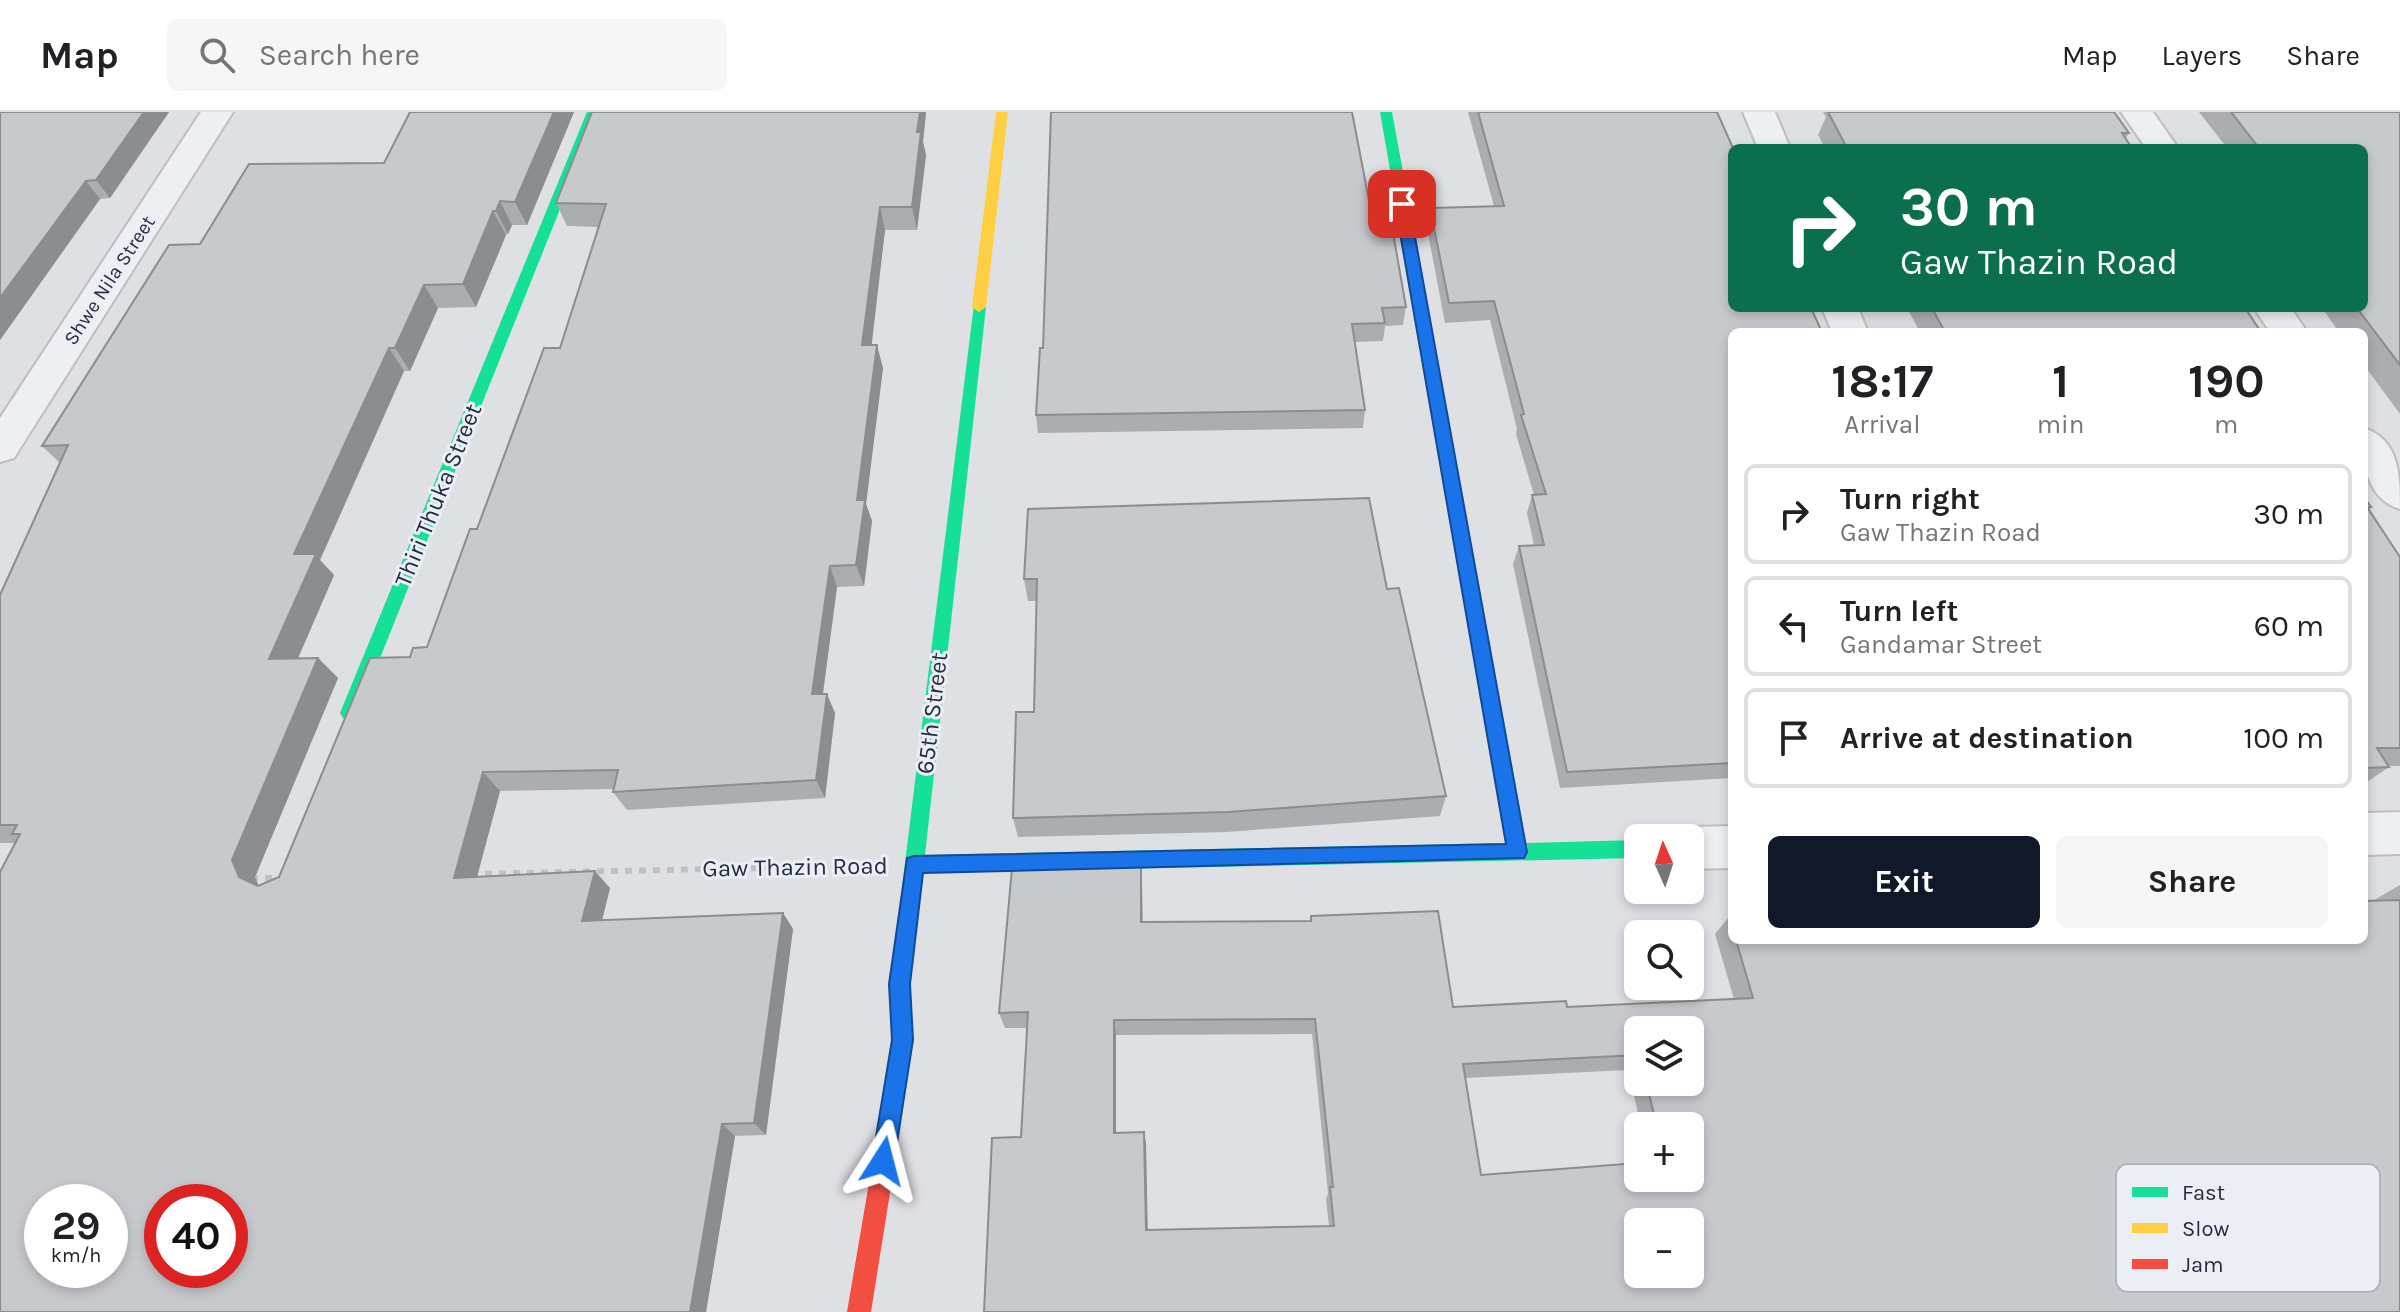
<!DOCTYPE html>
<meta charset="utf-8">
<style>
:root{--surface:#fff;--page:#f6f6f6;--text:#202124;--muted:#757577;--line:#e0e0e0;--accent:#111827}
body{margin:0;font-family:Karla,sans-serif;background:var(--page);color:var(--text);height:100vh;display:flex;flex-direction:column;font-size:30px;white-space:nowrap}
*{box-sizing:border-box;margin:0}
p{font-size:26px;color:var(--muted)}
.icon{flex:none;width:44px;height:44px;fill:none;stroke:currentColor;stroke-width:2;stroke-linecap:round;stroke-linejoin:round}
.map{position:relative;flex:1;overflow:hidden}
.drawer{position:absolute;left:1728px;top:216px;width:640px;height:616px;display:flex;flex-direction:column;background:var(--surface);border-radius:12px;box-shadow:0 4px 12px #0003}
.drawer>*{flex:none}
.banner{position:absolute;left:1728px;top:32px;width:640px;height:168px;border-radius:12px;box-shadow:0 4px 12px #0003;background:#0b6e4f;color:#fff;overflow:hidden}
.needle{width:52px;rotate:357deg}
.tools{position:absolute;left:1624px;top:712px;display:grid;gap:16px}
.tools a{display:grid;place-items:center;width:80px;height:80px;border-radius:12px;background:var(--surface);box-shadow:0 4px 12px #0003;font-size:40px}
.speed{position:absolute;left:24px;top:1072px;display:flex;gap:16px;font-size:40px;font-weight:700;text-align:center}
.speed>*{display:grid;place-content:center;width:104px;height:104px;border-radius:50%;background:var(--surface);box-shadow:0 4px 12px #0003;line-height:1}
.speed small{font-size:20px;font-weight:400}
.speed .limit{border:12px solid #d22;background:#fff;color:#111}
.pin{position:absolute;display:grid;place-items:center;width:68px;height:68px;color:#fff;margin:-34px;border-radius:16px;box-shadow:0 4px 12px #0006}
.me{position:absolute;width:88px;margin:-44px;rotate:9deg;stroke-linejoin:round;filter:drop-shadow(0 0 6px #0008)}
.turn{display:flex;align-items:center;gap:28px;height:168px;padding:0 40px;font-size:36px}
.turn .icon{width:104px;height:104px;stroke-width:2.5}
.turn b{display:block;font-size:56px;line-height:68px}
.eta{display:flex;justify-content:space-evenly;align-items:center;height:136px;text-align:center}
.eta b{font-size:48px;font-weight:700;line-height:56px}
.action{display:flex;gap:16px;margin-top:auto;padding:16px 40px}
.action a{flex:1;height:92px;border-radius:12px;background:var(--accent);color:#fff;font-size:32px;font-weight:700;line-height:92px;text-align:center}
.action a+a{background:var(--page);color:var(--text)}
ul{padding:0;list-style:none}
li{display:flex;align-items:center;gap:24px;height:100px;margin:0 16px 12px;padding:0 24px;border:4px solid var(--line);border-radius:12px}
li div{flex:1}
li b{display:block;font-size:30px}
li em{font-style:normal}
header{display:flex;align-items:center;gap:48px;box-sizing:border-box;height:112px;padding:0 40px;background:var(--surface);border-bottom:2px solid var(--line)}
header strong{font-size:38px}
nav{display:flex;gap:44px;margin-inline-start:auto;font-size:28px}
.search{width:560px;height:72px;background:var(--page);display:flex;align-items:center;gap:20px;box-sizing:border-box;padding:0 28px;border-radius:12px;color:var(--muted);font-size:30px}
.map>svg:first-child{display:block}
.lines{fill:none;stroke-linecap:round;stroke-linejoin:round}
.street-casing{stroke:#bdbec2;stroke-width:4}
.path{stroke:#c0c1c7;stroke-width:6;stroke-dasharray:7 7;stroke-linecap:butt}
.street{fill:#eeeff2;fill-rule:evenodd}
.fast{fill:#16e098;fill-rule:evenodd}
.slow{fill:#ffcf43;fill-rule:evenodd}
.jam{fill:#f24e42;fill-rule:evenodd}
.wall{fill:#abadb0;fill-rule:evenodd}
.shaded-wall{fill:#8b8d90}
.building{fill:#c7c9cd;stroke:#8b8d90;stroke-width:2;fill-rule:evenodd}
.route{fill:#1a73e8;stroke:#114b97;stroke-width:2}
.labels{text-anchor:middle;stroke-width:6;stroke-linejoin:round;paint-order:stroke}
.far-street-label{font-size:20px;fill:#242c3f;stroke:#ebeff5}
.street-label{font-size:24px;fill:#242c3f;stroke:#ebeff5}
.key{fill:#ebeff5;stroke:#afb4be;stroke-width:2}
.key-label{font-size:22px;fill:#242c3f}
</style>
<header>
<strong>Map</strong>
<div class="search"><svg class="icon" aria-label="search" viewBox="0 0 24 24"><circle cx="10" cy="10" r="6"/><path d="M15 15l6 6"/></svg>Search here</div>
<nav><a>Map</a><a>Layers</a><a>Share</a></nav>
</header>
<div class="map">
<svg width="2400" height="1200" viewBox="0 0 2400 1200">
<rect width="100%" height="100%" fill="#dfe0e4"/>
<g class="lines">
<!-- street casing -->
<g class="street-casing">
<path id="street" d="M201 0H233L14 346 0 350V306Z
M1743 0H1775L1790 36H1758Z
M2121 0H2153L2178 36H2146Z
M1822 196H1858L1868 220H1832Z
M2254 196H2291L2307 220H2270Z
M2364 316C2400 328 2400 364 2400 397 2363 385 2364 348 2364 316Z
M2400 700V742L2364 743V701Z
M1732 714V756L1690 757V726H1671L1673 721 1690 715Z"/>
</g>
<!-- path -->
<path class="path" d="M471 762 853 754
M251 766H281"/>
<!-- street -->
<use href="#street" class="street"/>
<!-- fast -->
<path class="fast" d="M587 0H599L358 601 355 606H343L340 601Z
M1380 0H1392L1526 731 1638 728V746L923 761 910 872 913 928 900 1018 897 1026 889 1029 881 1026 878 1018 893 928 890 872 974 192H984L986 195 925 743 1507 731Z"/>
<!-- slow -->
<path class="slow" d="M996 0H1008L986 195 979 200 972 195Z"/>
<!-- jam -->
<path class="jam" d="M889 1007 897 1010 900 1018 871 1200H847L878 1018 881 1010Z"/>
</g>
<!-- wall -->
<path class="wall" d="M0 0H169L110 86 100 87 0 228Z
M410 0H574L527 113H512L508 122 506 123 476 195 438 196 410 259H404L320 448 334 463 298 546H318L338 566 255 765 259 774 279 765 410 545 427 535 477 417 560 236 599 115 567 114 556 91 592 0H926L923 30 926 43 917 118H885L871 233 883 256 866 392 872 409 864 474 837 475 823 582 835 601 825 686 627 698 613 680 614 677 500 679 477 765 610 776 602 808 783 801 793 817 766 1023 735 1024 706 1200H0L15 731H0V483L60 351 42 334 200 132 384 51Z
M1468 0H1717L1732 220V666L1560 676 1513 452 1519 434 1534 433 1527 401 1532 383H1534L1516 322 1517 317 1490 208 1445 211 1427 116 1430 96 1494 94Z
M1823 0H2114L2129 21 2126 26 2132 36H1825L1818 23 1826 5Z
M2199 0H2400V302L2364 253V220H2339L2322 196H2364V36H2227Z
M1371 99 1406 195 1403 213 1385 214 1383 229 1355 230 1365 298 1363 316 1038 321 1036 303 1043 236Z
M1907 196H2245L2261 220H1920Z
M2364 385 2371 395 2369 398 2400 445V654H2388L2389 655 2364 672Z
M1028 397 1387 477 1446 684 1440 704 1227 720 1018 725 1013 706 1034 600 1037 489H1028L1024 467Z
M1141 753 1142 810 1310 809 1311 804 1453 895H1567L1734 887 1715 822 1729 805H1732V828H2364L2374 788 2400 773V1200H984L1021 1025 1027 916H1005L999 901ZM1638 918 1690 970H1638ZM1312 922 1328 1081 1326 1087 1329 1114 1147 1118 1146 1032 1144 1020 1116 1021V923ZM1628 958 1641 1014H1690V1066L1481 1063 1465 966Z"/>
<!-- shaded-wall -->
<path class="shaded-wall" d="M144 0H169L110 86 96 68Z
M554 0H574L527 113 515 90Z
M920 0H926L923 30 926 43 917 118 912 95Z
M86 69 100 87 0 228V186Z
M500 89 512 113 508 122 496 99Z
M880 95 885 118 869 256 862 233Z
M493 99 506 123 476 195 463 172Z
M424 173 438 196 410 259 395 236Z
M877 233 883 256 866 392 872 409 864 474 856 453 857 388Z
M389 236 404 259 320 448 334 463 289 567 269 547 294 442Z
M830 454 837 475 820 602 812 582Z
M318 546 338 566 255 765 262 782 239 765 232 748Z
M827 582 835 601 825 686 816 668Z
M483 660 500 679 472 783 454 766Z
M1141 753 1142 772 1143 827 1141 810Z
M595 759 610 776 598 825 582 809Z
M783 801 793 817 766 1023 754 1011Z
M1114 908 1116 923V1034L1114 1021Z
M722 1012 735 1024 706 1200H690Z
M1144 1020 1146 1032 1148 1128 1146 1118Z"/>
<!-- building -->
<path class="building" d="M0 0H144L96 68 86 69 0 186Z
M410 0H554L515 90 500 89 496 99H493L463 172 424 173 395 236H389L294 442H316L269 547 318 546 232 748 239 765 258 774 279 765 370 546 410 545 413 536 427 535 470 417H477L544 236H560L606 92 556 91 592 0H920L917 20H921L912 95H880L862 233H877L857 388H865L856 453 830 454 812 582H827L816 668 613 680 618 658 483 660 454 766 595 759 582 809 783 801 754 1011 722 1012 690 1200H0V760L20 722H12L17 713H0V483L68 333 42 334 169 133 200 132 249 52 384 51ZM42 1090H110V1158H42ZM162 1090H230V1158H162Z
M1051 0H1352L1371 99 1389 98 1406 195 1382 196 1385 211 1352 212 1365 298 1036 303 1040 236H1043Z
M1478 0H1717L1733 36 1732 196H1811L1822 220H1732V651L1567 660 1519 434 1544 433 1532 383 1546 382 1521 303 1524 302 1494 189 1449 191 1430 96 1504 94Z
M1828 0H2114L2129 21H2122L2132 36H1847Z
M2231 0H2400V253L2357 196H2364V36H2259Z
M1932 196H2245L2261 220H1945Z
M2364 385 2371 395H2367L2400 445V636H2377L2389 655 2364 656Z
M1369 386 1387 477 1399 476 1446 684 1228 700 1013 706 1016 600H1034L1037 467H1024L1028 397Z
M1141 753V810L1311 809V804L1438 799 1453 895 1566 889 1567 895 1753 886 1736 828H2364V789L2400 788V1200H984L992 1026 1021 1025 1028 900 999 901 1012 756ZM1315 907 1333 1075H1330L1334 1114 1146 1118 1144 1020 1114 1021V908ZM1638 918H1690V970H1646L1657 1014H1690V1066H1638V1051L1481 1063 1463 952 1638 943ZM1638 1110H1690V1162H1638Z"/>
<!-- route -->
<path class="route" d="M1402 88 1409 92 1527 740 1524 746 923 761 910 872 913 928 894 1049 891 1057 883 1060 875 1057 872 1049 892 928 889 872 907 746 914 744 1506 732 1395 92Z"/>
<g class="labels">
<!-- far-street labels -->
<g class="far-street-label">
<text transform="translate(109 168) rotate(-57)" y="7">Shwe Nila Street</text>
</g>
<!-- street labels -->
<g class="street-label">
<text transform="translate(438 383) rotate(-68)" y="8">Thiri Thuka Street</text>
<text transform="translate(932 601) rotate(-83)" y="8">65th Street</text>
<text transform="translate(795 755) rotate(-1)" y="8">Gaw Thazin Road</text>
</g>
</g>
<!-- legend -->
<rect x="2116" y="1052" width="264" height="128" rx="12" class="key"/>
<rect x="2132" y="1075" width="36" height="10" fill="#16e098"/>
<rect x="2132" y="1111" width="36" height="10" fill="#ffcf43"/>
<rect x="2132" y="1147" width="36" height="10" fill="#f24e42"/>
<g class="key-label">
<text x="2182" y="1088">Fast</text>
<text x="2182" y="1124">Slow</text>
<text x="2182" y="1160">Jam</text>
</g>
</svg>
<div class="tools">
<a><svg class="needle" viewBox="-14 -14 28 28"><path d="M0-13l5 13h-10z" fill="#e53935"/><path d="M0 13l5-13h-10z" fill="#757577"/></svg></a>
<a><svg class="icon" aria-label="search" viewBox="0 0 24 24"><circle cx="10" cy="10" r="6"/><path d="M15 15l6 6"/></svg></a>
<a><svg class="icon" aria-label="layers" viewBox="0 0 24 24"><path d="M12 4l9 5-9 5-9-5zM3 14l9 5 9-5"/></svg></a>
<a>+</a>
<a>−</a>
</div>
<div class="speed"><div>29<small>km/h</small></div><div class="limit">40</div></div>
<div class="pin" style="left:1402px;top:92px;background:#d93025"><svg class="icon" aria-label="arrive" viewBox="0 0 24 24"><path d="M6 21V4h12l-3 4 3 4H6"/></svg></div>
<svg class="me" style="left:883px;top:1049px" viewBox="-20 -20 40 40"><path d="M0-17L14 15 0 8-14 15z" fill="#1a73e8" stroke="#fff" stroke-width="4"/></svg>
<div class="banner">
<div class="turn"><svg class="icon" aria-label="right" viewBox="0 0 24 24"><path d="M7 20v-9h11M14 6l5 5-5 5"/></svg><div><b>30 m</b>Gaw Thazin Road</div></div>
</div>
<section class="drawer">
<div class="eta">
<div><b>18:17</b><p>Arrival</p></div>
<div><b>1</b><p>min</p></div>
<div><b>190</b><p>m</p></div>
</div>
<ul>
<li><svg class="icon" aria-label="right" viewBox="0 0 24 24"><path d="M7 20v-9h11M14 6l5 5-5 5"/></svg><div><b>Turn right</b><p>Gaw Thazin Road</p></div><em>30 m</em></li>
<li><svg class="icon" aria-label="left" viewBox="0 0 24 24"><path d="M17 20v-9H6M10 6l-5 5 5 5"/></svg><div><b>Turn left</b><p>Gandamar Street</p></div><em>60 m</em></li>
<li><svg class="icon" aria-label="arrive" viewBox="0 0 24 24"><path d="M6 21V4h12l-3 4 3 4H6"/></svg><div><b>Arrive at destination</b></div><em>100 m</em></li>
</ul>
<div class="action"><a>Exit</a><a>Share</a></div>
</section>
</div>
